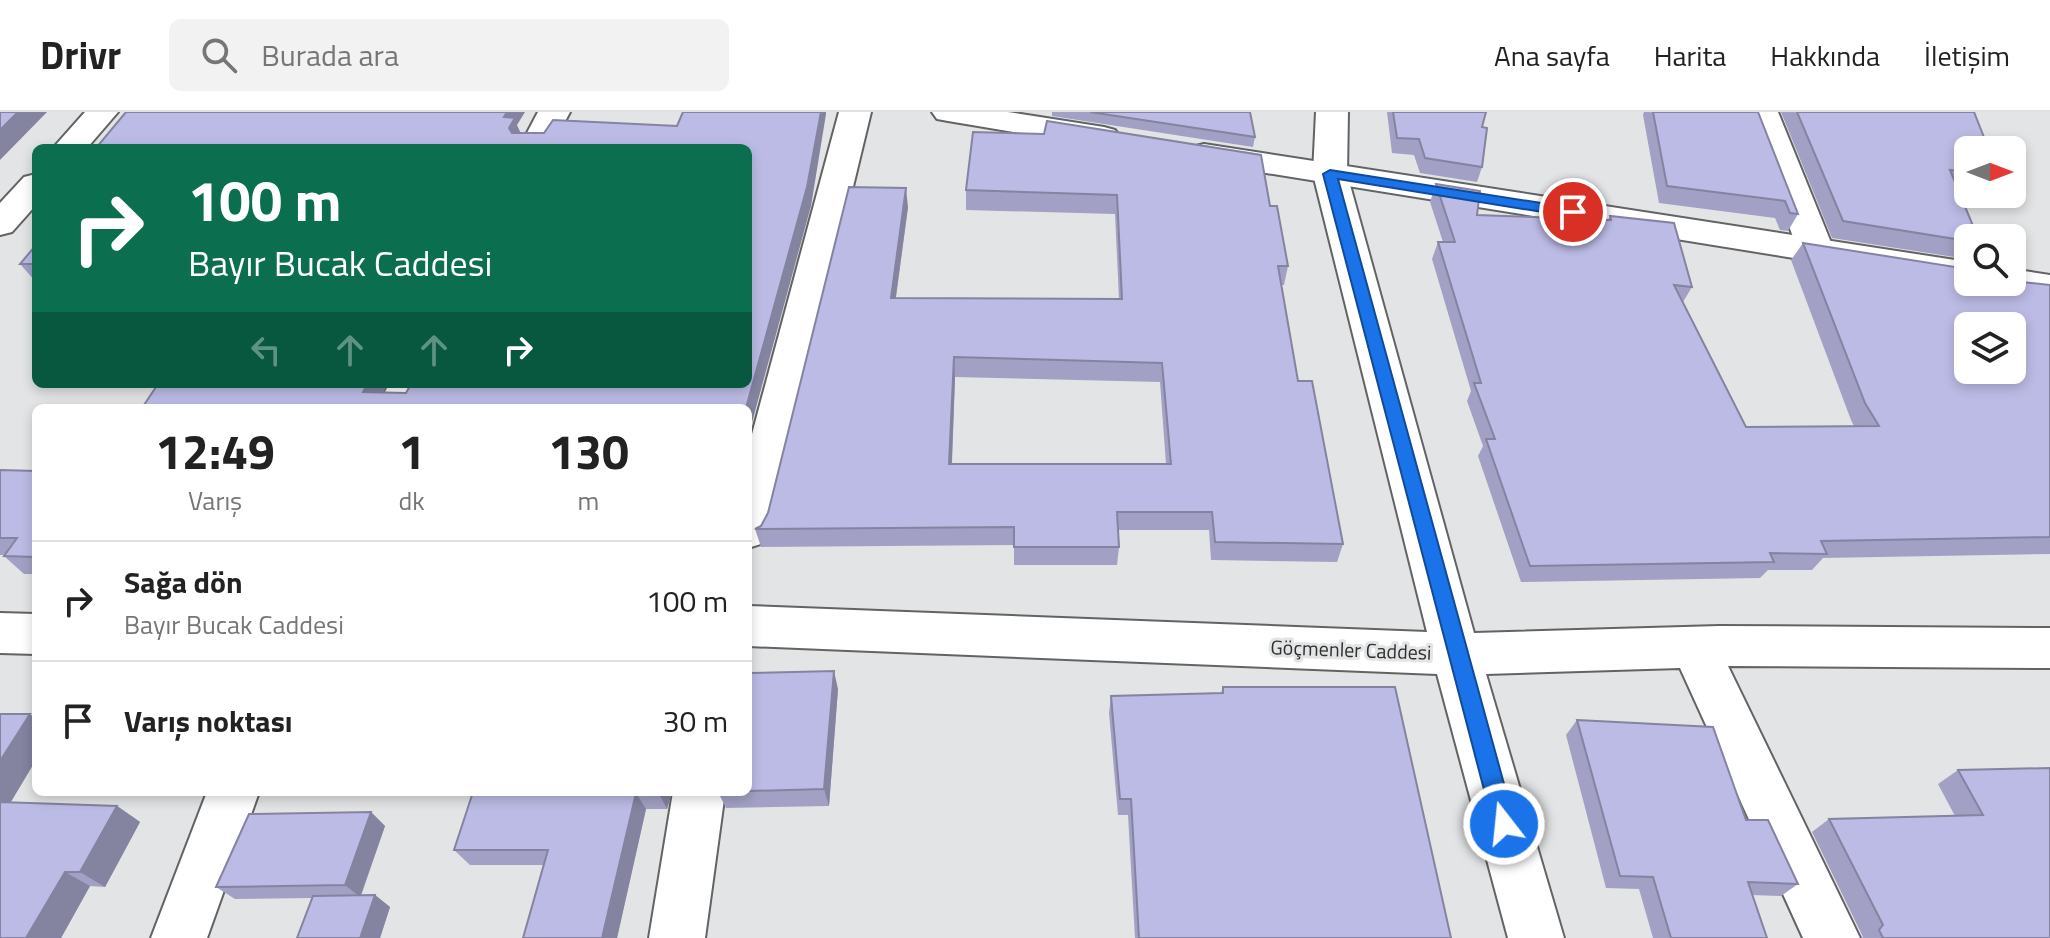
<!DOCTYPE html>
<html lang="tr">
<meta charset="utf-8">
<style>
:root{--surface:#fff;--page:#f2f2f2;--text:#222;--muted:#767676;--line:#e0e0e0}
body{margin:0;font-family:"Titillium Web",sans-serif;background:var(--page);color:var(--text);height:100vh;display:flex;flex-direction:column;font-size:30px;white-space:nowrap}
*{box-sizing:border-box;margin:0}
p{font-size:26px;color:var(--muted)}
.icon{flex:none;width:44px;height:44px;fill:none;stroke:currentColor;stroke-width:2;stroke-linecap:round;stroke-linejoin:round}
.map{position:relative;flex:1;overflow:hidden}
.details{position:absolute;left:32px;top:292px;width:720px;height:392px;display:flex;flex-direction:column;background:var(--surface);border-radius:12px;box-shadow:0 4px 12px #0003}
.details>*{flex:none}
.top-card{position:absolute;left:32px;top:32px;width:720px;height:244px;border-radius:12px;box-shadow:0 4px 12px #0003;background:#0b6e4f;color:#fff;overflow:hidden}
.needle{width:52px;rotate:90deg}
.buttons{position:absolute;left:1954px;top:24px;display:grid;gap:16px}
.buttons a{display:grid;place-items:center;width:72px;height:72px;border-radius:12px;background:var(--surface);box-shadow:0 4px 12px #0003;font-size:40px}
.pin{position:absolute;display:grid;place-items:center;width:68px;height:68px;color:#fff;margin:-34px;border:4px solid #fff;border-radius:50%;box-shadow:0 2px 8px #0007}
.me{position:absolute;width:88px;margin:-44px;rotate:344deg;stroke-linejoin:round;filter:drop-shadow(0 0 6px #0008)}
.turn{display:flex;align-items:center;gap:28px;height:168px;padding:0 24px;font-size:36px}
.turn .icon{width:104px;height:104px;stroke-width:2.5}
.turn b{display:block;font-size:56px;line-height:68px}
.lanes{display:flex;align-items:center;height:76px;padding:0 24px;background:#0003;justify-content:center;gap:40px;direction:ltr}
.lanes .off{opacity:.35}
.eta{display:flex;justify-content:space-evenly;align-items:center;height:136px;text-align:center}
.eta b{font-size:48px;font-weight:700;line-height:56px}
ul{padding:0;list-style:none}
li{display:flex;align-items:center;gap:24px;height:120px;padding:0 24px;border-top:2px solid var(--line)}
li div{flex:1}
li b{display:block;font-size:30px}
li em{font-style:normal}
header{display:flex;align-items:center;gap:48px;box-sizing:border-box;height:112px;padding:0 40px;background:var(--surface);border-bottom:2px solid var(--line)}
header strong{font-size:38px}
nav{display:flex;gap:44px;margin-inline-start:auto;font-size:28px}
.search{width:560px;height:72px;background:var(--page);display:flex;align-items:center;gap:20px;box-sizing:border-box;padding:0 28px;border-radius:12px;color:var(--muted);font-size:30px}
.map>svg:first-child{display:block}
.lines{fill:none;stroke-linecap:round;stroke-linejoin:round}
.minor-casing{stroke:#626364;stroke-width:4}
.tertiary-casing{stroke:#626364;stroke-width:4}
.minor{fill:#fff;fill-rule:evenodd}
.tertiary{fill:#fff;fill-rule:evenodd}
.wall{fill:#a2a1c5;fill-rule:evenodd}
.shaded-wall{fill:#8483a0}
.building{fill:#bcbbe5;stroke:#8483a0;stroke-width:2;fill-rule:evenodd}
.route{fill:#1a73e8;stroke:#114b97;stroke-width:2}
.labels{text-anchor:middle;stroke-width:6;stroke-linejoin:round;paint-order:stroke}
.street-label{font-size:20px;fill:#2f2f2f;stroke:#e3e4e5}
</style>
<header>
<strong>Drivr</strong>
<div class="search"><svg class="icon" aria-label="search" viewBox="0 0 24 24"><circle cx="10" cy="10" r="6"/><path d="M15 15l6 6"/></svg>Burada ara</div>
<nav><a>Ana sayfa</a><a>Harita</a><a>Hakkında</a><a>İletişim</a></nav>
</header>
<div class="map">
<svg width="2050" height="826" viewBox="0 0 2050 826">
<rect width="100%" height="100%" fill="#e3e4e5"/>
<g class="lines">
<!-- minor casing -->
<g class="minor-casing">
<path id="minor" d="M538 0H570L551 36H519Z
M839 0H871L770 419 764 431 748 436V337Z
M1316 0H1348L1347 62 1474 521 1719 514 2050 516V556L1728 554 1860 826H1803L1680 556 1486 562 1564 826H1508L1437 562 748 534V494L1427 520 1313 62Z
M1746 0H1778L1834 138 1829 146 1816 149 1803 146 1798 138Z
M389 272H429L417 296H377Z
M0 501 36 502V542L0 541Z
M207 680H259L207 826H151Z
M673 680H725L705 826H649Z"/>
</g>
<!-- tertiary casing -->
<g class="tertiary-casing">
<path id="tertiary" d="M85 0H118L87 36H53Z
M932 0H1008L1104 15 1115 18 1120 25 1115 32 1104 35 948 9 937 7Z
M1204 32 1968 150V170H1981L1968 174 1192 49 1188 42 1192 35Z
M36 62V93L12 120 0 123V91L24 65Z
M2012 157 2050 163V187L1999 178 1994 170H2012Z"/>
</g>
<!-- minor -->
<use href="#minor" class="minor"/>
<!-- tertiary -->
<use href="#tertiary" class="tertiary"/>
</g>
<!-- wall -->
<path class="wall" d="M1052 0H1250L1255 25 1253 35 1052 4Z
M1387 0H1486L1482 15V55L1477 70 1420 61 1414 43 1392 41Z
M1644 0H1758L1798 102 1788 119 1780 118 1775 106 1659 91 1643 3Z
M1781 0H1974L1968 38V78L1958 77 1968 126V146L1967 147 1832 126Z
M973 20 1270 94 1288 154 1284 173H1281L1298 269 1343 432 1337 450 1211 448 1209 418H1118L1119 435 1117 453H1014V433L761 435 755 417 761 414 908 95 896 186 1119 187 1115 102 966 98V78ZM955 265 1160 270 1166 352H952Z
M1436 72 1477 103 1608 108 1610 104 1692 175 1683 190 1746 315 1854 314 1851 308 1791 148 1803 131 1968 170 2050 173V442L1823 446 1812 458H1768L1760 466 1521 470 1478 344 1483 334 1467 289 1471 279 1432 147 1438 130H1443L1430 90Z
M36 133V170L20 152Z
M0 358 36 359V462H24L4 444 5 443H0Z
M748 561 838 577 829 694 726 696 718 680H748Z
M1223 575 1451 826H1135L1128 703H1118L1109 601 1111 584 1221 581Z
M1577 608 1746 708 1798 772 1781 784 1752 783 1767 826H1653L1639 777 1606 776 1566 623Z
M1958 658 2050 826H1862L1863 825 1812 720 1829 707 1955 704 1938 672Z
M473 680H672L667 697H646L617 826H523L543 753H470L454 738Z
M10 690 117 694 140 710 105 775 90 774 61 826Z
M371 700 385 714 361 784 375 783 390 795 380 826H297L312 786 235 787 216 775Z"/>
<!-- shaded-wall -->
<path class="shaded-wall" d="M18 0H47L0 48V18Z
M507 0H525L517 13 522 24 516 35 504 5Z
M821 0H826V2L811 94 748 325V296H746Z
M906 76 908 95 893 205 891 186Z
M954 245 955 265 951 370 949 352Z
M367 272H388L376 296 363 280Z
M834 559 838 577 829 694 824 677Z
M30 602 36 607V648L2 705 0 704V649Z
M658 680H672L667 697Z
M636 681 646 697 617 826H602Z
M117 694 140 710 105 775 80 760Z
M371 700 385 714 360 785 345 773Z
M65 760 90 774 61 826H26Z
M375 783 390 795 380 826H360Z"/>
<!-- building -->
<path class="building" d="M0 0H18L0 18Z
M126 0H507L504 5 515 6 509 16 512 21H544L553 8 677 14 683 0H821L807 75 746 296H142L158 272H367L363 280 406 281 411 272H748V36H96Z
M1090 0H1250L1255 25Z
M1393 0H1486L1482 15 1487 16 1482 55 1425 46 1419 27 1397 26Z
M1653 0H1758L1798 102 1790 101 1785 89 1667 74Z
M1797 0H1974L1989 38H1968V60L1950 58 1978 126H1968V129L1843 109Z
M1047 9 1261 43 1270 94H1277L1288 154H1278L1298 269H1312L1343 432 1215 430 1212 400H1117L1119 435H1014V415L755 417 761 414 768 401 849 75 906 76 891 186 1122 187 1117 83 966 78 973 20 1044 22ZM954 245 1162 251 1171 352H949Z
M1436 72 1480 79 1477 103 1611 108 1610 104 1674 111 1692 175 1674 173 1746 315 1879 314 1865 291 1803 131 1968 157V170L2012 169 2050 173V425L1821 429 1827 442 1770 441 1774 450 1530 454 1486 327H1495L1474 271H1481L1438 130H1455ZM1968 214H2012V258H1968Z
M36 133V152H20Z
M0 358 36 359V445L4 444 17 426H0Z
M834 559 824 677 748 679V561Z
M1223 575H1395L1451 826H1139L1131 687H1120L1111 584 1223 581Z
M0 602H30L0 649Z
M1577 608 1713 615 1746 708H1768L1798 772 1748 770 1767 826H1671L1653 765 1620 764Z
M2050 656V826H1883L1879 818 1883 813 1829 707 1983 703 1958 658Z
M473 680H658L636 681 602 826H523L548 738H454Z
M0 690 117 694 80 760H65L26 826H0Z
M371 700 345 773 216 775 249 702Z
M375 783 360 826H297L313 784Z"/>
<!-- route -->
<path class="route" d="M1330 58 1573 96 1580 100 1573 105 1338 67 1515 712 1512 720 1504 723 1496 720 1493 712 1323 62Z"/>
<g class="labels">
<!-- street labels -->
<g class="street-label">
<text transform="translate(1351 538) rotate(2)" y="7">Göçmenler Caddesi</text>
</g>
</g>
</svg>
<div class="buttons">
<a><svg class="needle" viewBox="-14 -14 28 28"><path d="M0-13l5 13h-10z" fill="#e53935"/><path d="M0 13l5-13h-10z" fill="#767676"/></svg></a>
<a><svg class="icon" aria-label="search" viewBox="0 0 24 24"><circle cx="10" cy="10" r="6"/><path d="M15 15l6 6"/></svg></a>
<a><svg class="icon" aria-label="layers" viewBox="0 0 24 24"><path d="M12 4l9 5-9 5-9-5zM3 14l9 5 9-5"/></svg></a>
</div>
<div class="pin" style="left:1573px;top:100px;background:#d93025"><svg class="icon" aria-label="arrive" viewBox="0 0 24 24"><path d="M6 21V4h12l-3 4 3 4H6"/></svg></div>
<svg class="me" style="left:1504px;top:712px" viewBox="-20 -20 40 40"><circle r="17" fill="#1a73e8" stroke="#fff" stroke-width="3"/><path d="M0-11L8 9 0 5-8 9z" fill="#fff"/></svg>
<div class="top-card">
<div class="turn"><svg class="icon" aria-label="right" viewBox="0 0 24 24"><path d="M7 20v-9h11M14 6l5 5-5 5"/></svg><div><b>100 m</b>Bayır Bucak Caddesi</div></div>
<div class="lanes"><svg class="icon off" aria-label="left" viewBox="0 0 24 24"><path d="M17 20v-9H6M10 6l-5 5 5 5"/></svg><svg class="icon off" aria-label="ahead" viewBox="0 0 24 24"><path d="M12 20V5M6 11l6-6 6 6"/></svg><svg class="icon off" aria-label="ahead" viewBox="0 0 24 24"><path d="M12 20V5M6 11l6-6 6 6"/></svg><svg class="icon" aria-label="right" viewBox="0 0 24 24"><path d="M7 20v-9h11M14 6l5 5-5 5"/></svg></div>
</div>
<section class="details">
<div class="eta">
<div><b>12:49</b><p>Varış</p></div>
<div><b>1</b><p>dk</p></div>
<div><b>130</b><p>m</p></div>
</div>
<ul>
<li><svg class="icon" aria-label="right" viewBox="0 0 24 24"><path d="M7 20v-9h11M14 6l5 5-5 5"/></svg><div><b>Sağa dön</b><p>Bayır Bucak Caddesi</p></div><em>100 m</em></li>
<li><svg class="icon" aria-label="arrive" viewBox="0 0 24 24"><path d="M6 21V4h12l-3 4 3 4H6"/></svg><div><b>Varış noktası</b></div><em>30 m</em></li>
</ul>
</section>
</div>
